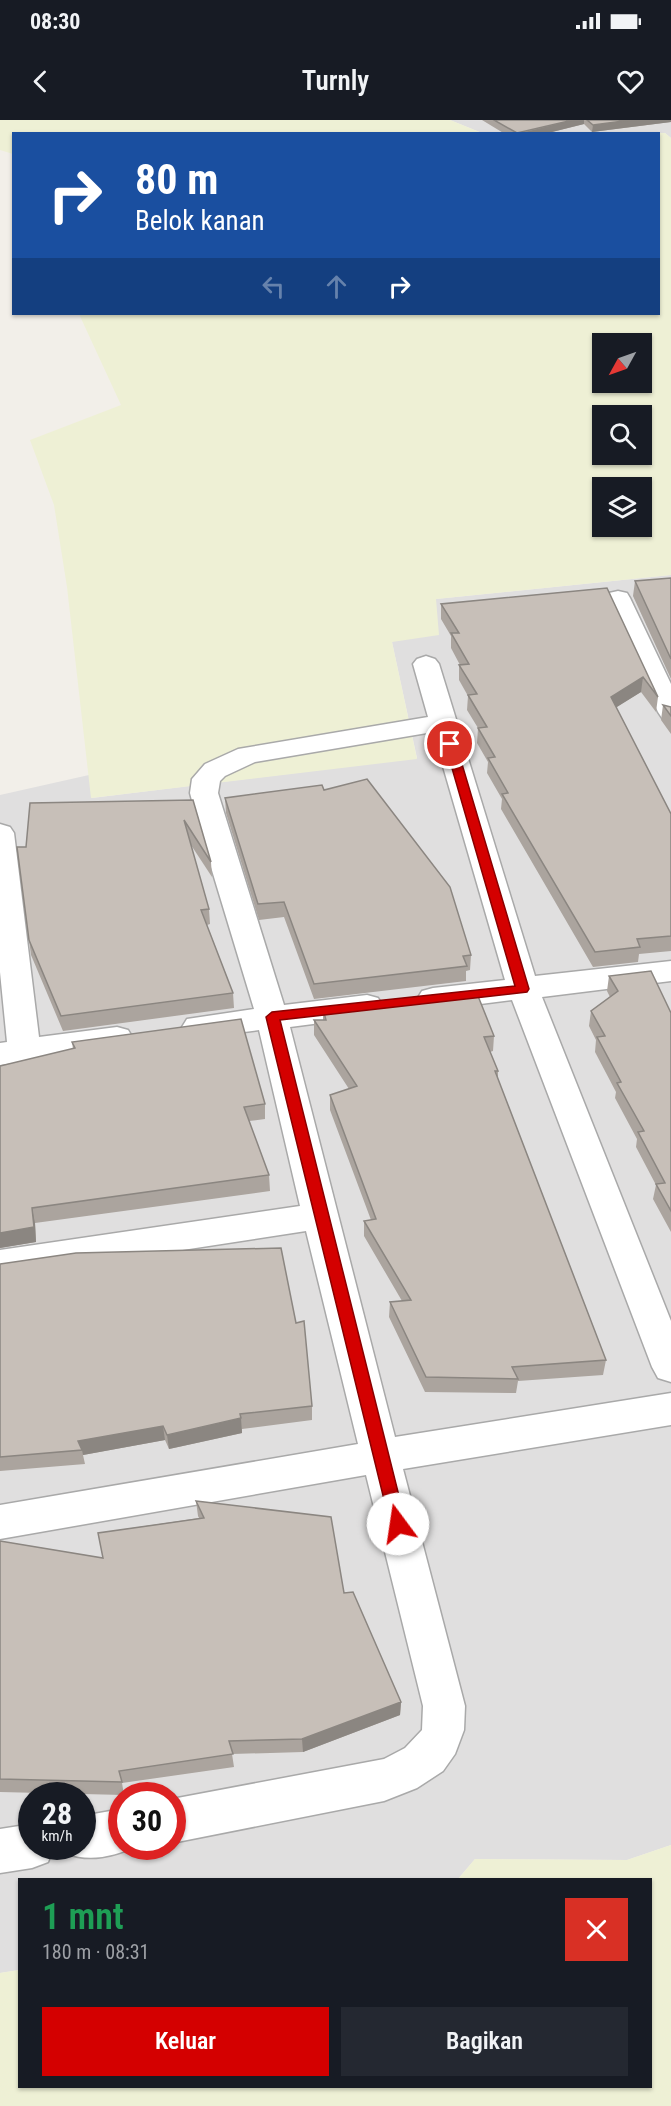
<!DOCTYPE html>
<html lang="id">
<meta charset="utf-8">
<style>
:root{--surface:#171b24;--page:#242831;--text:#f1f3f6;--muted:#9ea1a6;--accent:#d40000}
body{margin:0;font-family:"Roboto Condensed",sans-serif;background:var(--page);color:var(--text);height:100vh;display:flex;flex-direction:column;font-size:22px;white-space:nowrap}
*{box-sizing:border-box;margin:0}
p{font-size:20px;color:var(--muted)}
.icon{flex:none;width:33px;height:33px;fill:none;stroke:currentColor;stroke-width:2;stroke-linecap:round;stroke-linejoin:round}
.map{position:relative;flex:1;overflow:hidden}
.details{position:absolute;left:18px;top:1758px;width:634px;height:210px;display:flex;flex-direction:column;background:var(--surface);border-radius:0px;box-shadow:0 2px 4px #0004}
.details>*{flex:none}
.top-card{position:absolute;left:12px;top:12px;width:648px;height:183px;border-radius:0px;box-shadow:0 2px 4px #0004;background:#1a4fa0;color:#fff;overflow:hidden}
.needle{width:39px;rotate:230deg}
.fabs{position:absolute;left:592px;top:213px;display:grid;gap:12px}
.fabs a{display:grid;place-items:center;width:60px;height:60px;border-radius:0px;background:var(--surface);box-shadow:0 2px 4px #0004;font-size:30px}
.speed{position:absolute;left:18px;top:1662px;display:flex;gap:12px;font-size:30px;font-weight:700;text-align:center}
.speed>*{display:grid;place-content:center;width:78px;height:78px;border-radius:50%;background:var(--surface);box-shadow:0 2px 4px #0004;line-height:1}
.speed small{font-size:15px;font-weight:400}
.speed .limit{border:9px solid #d22;background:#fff;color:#111}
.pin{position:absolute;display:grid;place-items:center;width:51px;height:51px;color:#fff;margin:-26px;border:3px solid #fff;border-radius:50%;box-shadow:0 2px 6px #0007}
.me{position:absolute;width:66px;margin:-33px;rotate:346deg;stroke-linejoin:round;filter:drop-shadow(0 0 4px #0008)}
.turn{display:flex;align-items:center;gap:21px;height:126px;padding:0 24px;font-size:27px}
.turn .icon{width:78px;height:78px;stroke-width:2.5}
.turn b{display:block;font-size:42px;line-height:51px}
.lanes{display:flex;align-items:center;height:57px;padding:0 24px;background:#0003;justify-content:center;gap:30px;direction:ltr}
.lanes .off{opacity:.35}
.round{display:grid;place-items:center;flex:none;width:63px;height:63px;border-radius:0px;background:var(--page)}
.overview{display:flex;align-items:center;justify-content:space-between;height:102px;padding:0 24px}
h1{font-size:36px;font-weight:600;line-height:45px;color:#1e9e55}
.button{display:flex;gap:12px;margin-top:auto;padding:12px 24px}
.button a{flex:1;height:69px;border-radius:0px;background:var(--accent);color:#fff;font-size:24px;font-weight:600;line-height:69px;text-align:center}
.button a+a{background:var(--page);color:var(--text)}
.status{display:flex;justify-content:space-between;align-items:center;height:42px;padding:0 30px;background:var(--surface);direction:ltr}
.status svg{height:16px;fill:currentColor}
header{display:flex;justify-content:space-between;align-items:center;height:78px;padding:0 24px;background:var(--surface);font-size:27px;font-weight:600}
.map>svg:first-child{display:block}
.residential{fill:#e0dfdf;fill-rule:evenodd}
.farmland{fill:#eef0d5;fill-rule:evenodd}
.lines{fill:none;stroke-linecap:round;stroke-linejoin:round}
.minor-casing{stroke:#a9a9a9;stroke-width:3}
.minor{fill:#fff;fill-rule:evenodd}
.wall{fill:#aba49e}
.shaded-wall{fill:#8b8681}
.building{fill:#c7bfb8;stroke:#8b8681;stroke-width:1.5}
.route{fill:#d40000;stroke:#8a0000;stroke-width:1.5}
</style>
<div class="status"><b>08:30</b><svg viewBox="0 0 49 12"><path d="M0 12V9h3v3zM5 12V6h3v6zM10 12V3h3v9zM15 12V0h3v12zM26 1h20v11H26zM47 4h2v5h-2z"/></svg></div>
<header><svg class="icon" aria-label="back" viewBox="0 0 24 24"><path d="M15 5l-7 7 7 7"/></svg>Turnly<svg class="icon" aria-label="heart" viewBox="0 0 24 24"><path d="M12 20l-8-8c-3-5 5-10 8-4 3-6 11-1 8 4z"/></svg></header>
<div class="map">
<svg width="671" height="1986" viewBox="0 0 671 1986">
<rect width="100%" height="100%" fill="#f2efe9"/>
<!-- residential -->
<path class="residential" d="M450 0H671V18L665 13H482Z
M671 455V1725L627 1740 475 1739 458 1759 20 1760 19 1850 0 1853V675L89 655 92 678 417 638 392 522 436 479ZM32 1676H82V1726H32ZM122 1676H172V1726H122Z"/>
<!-- farmland -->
<path class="farmland" d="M0 0H450L482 13 14 14 13 34 0 30Z
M649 13H665L671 18V455L436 479 439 515 392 522 417 639 91 678 67 467 54 385 30 320 121 285 79 194H658V14ZM603 224H642V262H603ZM603 296H642V334H603ZM603 368H642V406H603Z
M671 1725V1986H0V1853L19 1850 20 1966H651V1760L458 1759 475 1739 627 1740Z"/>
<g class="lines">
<!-- minor casing -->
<g class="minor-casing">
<path id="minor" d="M618 471 627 473 630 478 671 564V600L662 598 658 592 606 478 609 473Z
M426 536 435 539 439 544 535 856 671 841V861L542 877 671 1201V1262L658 1258 652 1247 512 880 433 890 422 887 417 879 422 871 433 868 505 860 433 612 255 642 225 656 220 661 218 673 284 885 367 875 378 878 383 886 378 894 367 897 290 907 395 1317 671 1273V1305L403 1349 465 1586 464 1610 455 1634 443 1651 417 1668 384 1681 172 1723V1679L384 1639 405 1628 422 1610 423 1586 366 1355 0 1419V1385L358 1324 306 1111 0 1158V1130L300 1086 259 910 198 918 187 915 182 907 187 899 254 889 201 714 190 673 192 659 205 644 238 629 428 597 413 544 417 539Z
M0 704 10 707 14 713 39 917 117 907 128 910 133 918 128 926 0 945V923L7 922 0 852Z
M122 1689V1726H137C114 1736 90 1743 66 1733L63 1726H82V1696Z
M32 1704V1726H54L48 1742 32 1748 0 1753V1709Z"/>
</g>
<!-- minor -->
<use href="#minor" class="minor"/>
</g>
<!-- wall -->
<path class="wall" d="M482 0H671V2L592 12 584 4 544 14H505Z
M671 458V559L633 476 635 461Z
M607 468 658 577 656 592 641 572 616 587 671 694V831L639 834 638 842 593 847 501 689 502 679 487 653 488 642 477 623 478 608 467 590 468 576 459 560V545H460L451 528V516L441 499V484Z
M663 585 671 587V614L661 600Z
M324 670 471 835 470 850 466 851V861L314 879 284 797 259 800 226 693 225 678Z
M193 680 211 742 212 757 191 725 209 789 210 804 207 805 233 873 234 888 63 911 31 835 29 820 26 727Z
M609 856 671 893V1112L653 1079 656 1065 636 1027 637 1019 615 978 616 972 595 932 596 920 589 906 591 891 610 877 607 871Z
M323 889 494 916 493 931 490 932 498 951V959L606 1240 603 1255 518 1261 516 1273 425 1272 389 1197 390 1182 402 1181 364 1116V1101L371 1100 330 990V975L349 969 314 915V900H323Z
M72 922 265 984V999L249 1001 269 1055 270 1071 35 1103 36 1122 0 1128V946L73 929Z
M0 1144 312 1286V1300L242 1309V1313L169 1329 165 1320 83 1335 85 1344 0 1351Z
M196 1381 344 1473 401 1582 400 1595 303 1632 232 1634 234 1647 122 1663 124 1675 0 1672V1421L103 1438 98 1413 199 1398 198 1396Z"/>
<!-- shaded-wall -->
<path class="shaded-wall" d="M573 0H584V4L544 14H517Z
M631 0H671V2L592 12 593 5Z
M643 557 641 572 609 592 611 577Z
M32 1088 35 1103 36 1122 0 1128V1113Z
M241 1298 242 1313 169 1329 167 1315Z
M163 1306 165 1320 83 1335 82 1330 78 1321Z
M401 1582 400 1595 303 1632 302 1619Z"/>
<!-- building -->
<path class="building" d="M494 0H573L517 13Z
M587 0H631L593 5Z
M671 458V539L635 461Z
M607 468 658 577 643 557 611 577 671 694V816L637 819 640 827 595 832 502 674 508 673 488 638 495 637 478 608 487 607 468 575 477 574 459 545 469 544 451 513H459L441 484Z
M663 585 671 587V596Z
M367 659 450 767 471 835 463 836 467 846 314 864 284 782 258 784 225 678 322 665 324 670Z
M193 680 211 742 184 700 209 789 201 790 233 873 61 896 29 820 17 727H26L30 683Z
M651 851 671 893V1091L656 1064 665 1063 638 1012 644 1011 617 963 621 962 597 917 605 916 591 891 618 871 609 856Z
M476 871 494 916 484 917 498 951H495L606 1240 512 1247 518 1259 426 1257 390 1182 411 1180 364 1101 376 1099 330 975 357 966 314 900H326L323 889Z
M241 899 265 984 244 987 269 1055 32 1088 34 1107 0 1113V946L75 928 72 922Z
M281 1128 296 1203 304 1201 312 1286 240 1294 241 1298 167 1315 163 1306 78 1321 82 1330 0 1337V1144L76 1133Z
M196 1381 331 1397 344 1473 353 1472 401 1582 302 1619 229 1621 233 1634 119 1651 122 1662 0 1659V1421L103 1438 98 1413 204 1398Z"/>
<!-- route -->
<path class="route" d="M450 621 456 624 529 869 527 872 280 900 406 1404 404 1409 398 1411 392 1409 390 1404 266 897 272 892 515 866 445 624Z"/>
</svg>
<div class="fabs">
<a><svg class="needle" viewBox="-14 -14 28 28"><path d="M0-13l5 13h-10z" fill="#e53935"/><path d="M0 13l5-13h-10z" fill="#9ea1a6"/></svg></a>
<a><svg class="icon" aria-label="search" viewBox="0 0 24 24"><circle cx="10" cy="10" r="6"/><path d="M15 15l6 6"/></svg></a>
<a><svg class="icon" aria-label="layers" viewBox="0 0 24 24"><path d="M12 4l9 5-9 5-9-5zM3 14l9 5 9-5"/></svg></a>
</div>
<div class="speed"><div>28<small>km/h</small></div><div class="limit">30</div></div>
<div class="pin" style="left:450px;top:624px;background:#d93025"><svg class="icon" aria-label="arrive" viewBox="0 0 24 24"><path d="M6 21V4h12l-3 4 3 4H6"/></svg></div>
<svg class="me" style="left:398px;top:1404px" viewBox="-20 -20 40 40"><circle r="19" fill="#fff"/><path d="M0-13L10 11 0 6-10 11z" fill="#d40000"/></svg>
<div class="top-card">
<div class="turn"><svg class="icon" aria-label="right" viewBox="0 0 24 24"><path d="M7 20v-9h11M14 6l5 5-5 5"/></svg><div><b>80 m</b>Belok kanan</div></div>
<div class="lanes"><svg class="icon off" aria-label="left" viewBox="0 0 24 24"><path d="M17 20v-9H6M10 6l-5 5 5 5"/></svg><svg class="icon off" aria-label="ahead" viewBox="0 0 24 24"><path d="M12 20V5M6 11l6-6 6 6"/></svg><svg class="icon" aria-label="right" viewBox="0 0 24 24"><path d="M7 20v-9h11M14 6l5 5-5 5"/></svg></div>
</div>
<section class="details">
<div class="overview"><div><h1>1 mnt</h1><p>180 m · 08:31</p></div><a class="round" style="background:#d93025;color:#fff"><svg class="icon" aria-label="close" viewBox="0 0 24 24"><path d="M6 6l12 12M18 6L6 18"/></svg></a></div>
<div class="button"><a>Keluar</a><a>Bagikan</a></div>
</section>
</div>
